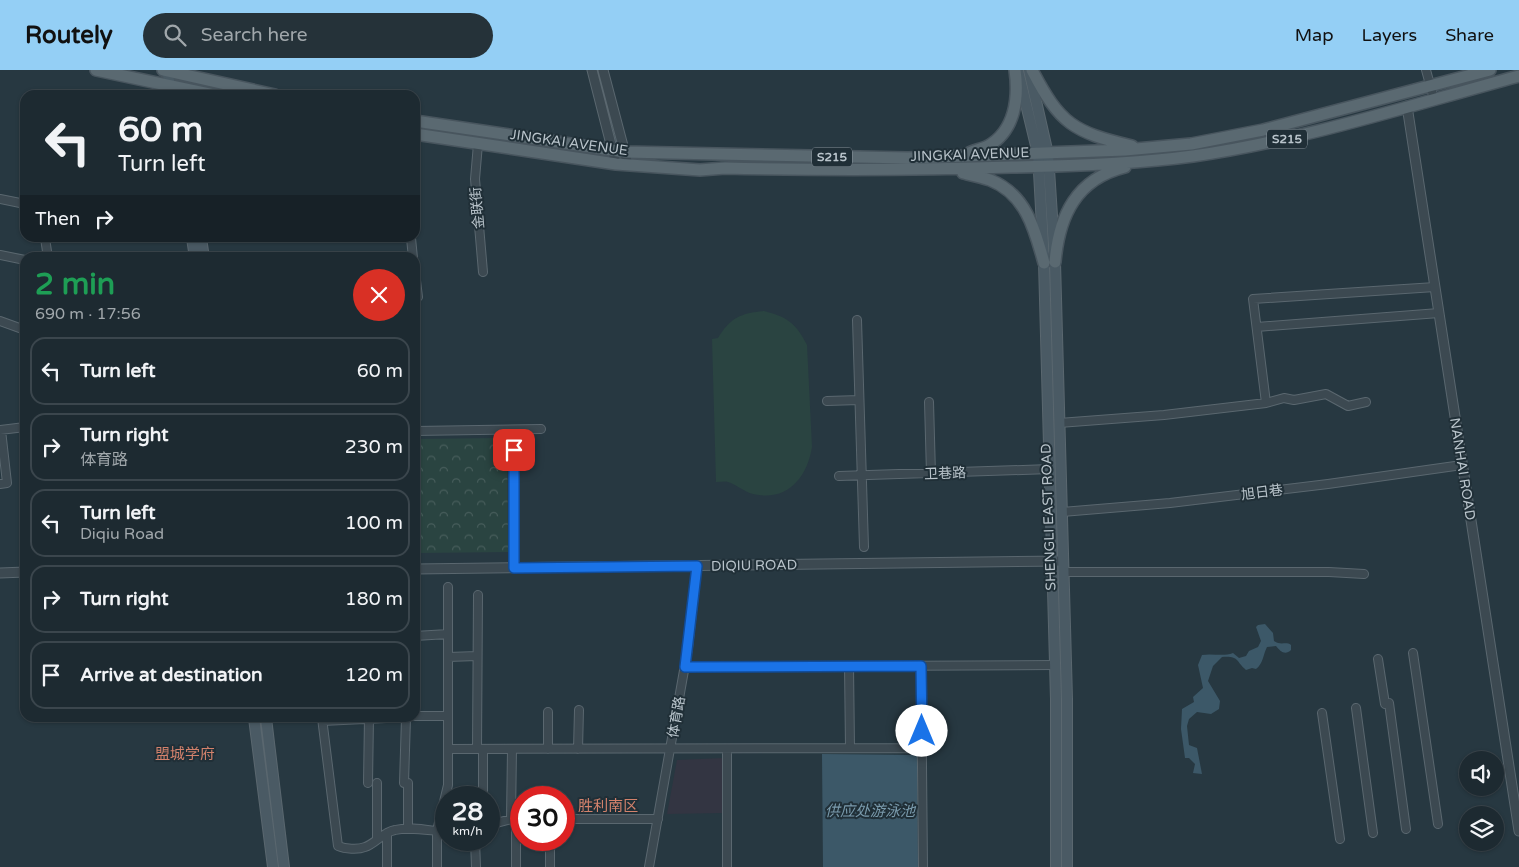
<!DOCTYPE html>
<meta charset="utf-8">
<style>
:root{--surface:#1d2a31;--page:#253239;--text:#f1f3f6;--muted:#a0a7ab;--line:#3b464d;--accent:#94cff5}
body{margin:0;font-family:"Varela Round","Noto Sans SC",sans-serif;background:var(--page);color:var(--text);height:100vh;display:flex;flex-direction:column;font-size:19px;white-space:nowrap}
*{box-sizing:border-box;margin:0}
p{font-size:16px;color:var(--muted)}
.icon{flex:none;width:28px;height:28px;fill:none;stroke:currentColor;stroke-width:2;stroke-linecap:round;stroke-linejoin:round}
.map{position:relative;flex:1;overflow:hidden}
.drawer{position:absolute;left:20px;top:182px;width:400px;height:470px;display:flex;flex-direction:column;background:var(--surface);border-radius:15px;box-shadow:0 1px 4px #0004,0 0 0 1px var(--line)}
.drawer>*{flex:none}
.hud{position:absolute;left:20px;top:20px;width:400px;height:152px;border-radius:15px;box-shadow:0 1px 4px #0004,0 0 0 1px var(--line);background:#1d2a31;color:var(--text);overflow:hidden}
.controls{position:absolute;left:1459px;top:681px;display:grid;gap:10px}
.controls a{display:grid;place-items:center;width:45px;height:45px;border-radius:50%;background:var(--surface);box-shadow:0 1px 4px #0004,0 0 0 1px var(--line);font-size:25px}
.speed{position:absolute;left:435px;top:716px;display:flex;gap:10px;font-size:25px;font-weight:700;text-align:center}
.speed>*{display:grid;place-content:center;width:65px;height:65px;border-radius:50%;background:var(--surface);box-shadow:0 1px 4px #0004,0 0 0 1px var(--line);line-height:1}
.speed small{font-size:12px;font-weight:400}
.speed .limit{border:8px solid #d22;background:#fff;color:#111}
.pin{position:absolute;display:grid;place-items:center;width:42px;height:42px;color:#fff;margin:-21px;border-radius:10px;box-shadow:0 2px 8px #0006}
.me{position:absolute;width:55px;margin:-28px;rotate:0deg;stroke-linejoin:round;filter:drop-shadow(0 0 4px #0008)}
.turn{display:flex;align-items:center;gap:18px;height:105px;padding:0 15px;font-size:22px}
.turn .icon{width:65px;height:65px;stroke-width:2.5}
.turn b{display:block;font-size:35px;line-height:42px}
.then{display:flex;align-items:center;height:48px;padding:0 15px;background:#0003;gap:10px;font-size:19px}
.round{display:grid;place-items:center;flex:none;width:52px;height:52px;border-radius:26px;background:var(--page)}
.head{display:flex;align-items:center;justify-content:space-between;height:85px;padding:0 15px}
h1{font-size:30px;font-weight:700;line-height:38px;color:#1e9e55}
ul{padding:0;list-style:none}
li{display:flex;align-items:center;gap:15px;height:68px;margin:0 10px 8px;padding:0 5px;border:2px solid var(--line);border-radius:15px}
li div{flex:1}
li b{display:block;font-size:19px}
li em{font-style:normal}
header{display:flex;align-items:center;gap:30px;box-sizing:border-box;height:70px;padding:0 25px;background:var(--accent);color:#111}
header strong{font-size:24px}
nav{display:flex;gap:28px;margin-inline-start:auto;font-size:18px}
.search{width:350px;height:45px;background:var(--page);display:flex;align-items:center;gap:12px;box-sizing:border-box;padding:0 18px;border-radius:28px;color:var(--muted);font-size:19px}
.map>svg:first-child{display:block}
.medical{fill:#333542}
.park{fill:url(#park-crowns)}
.garden{fill:#2a4441}
.water{fill:#3c5868}
.lines{fill:none;stroke-linecap:round;stroke-linejoin:round}
.minor-casing{stroke:#5a676f;stroke-width:10}
.tertiary-casing{stroke:#5a676f;stroke-width:11}
.secondary-casing{stroke:#5a676f;stroke-width:12}
.primary-casing{stroke:#48555e;stroke-width:14}
.minor{stroke:#3c4951;stroke-width:8}
.tertiary{stroke:#3c4951;stroke-width:9}
.secondary{stroke:#4a5a64;stroke-width:10}
.primary{stroke:#5a6971;stroke-width:11}
.route-casing{stroke:#114b97;stroke-width:12}
.route{stroke:#1a73e8;stroke-width:9}
.labels{text-anchor:middle;stroke-width:4;stroke-linejoin:round;paint-order:stroke}
.shield{fill:#202f37;stroke:#8b979f;stroke-width:1}
.shield-label{font-size:12px;font-weight:bold;fill:#b9c4cb}
.street-label{font-size:14px;fill:#b9c4cb;stroke:#202f37}
.neighbourhood-label{font-size:15px;fill:#d3826c;stroke:#202f37}
.water-label{font-size:15px;font-style:italic;fill:#7a9bad;stroke:#202f37}
</style>
<header>
<strong>Routely</strong>
<div class="search"><svg class="icon" aria-label="search" viewBox="0 0 24 24"><circle cx="10" cy="10" r="6"/><path d="M15 15l6 6"/></svg>Search here</div>
<nav><a>Map</a><a>Layers</a><a>Share</a></nav>
</header>
<div class="map">
<svg width="1519" height="797" viewBox="0 0 1519 797">
<defs>
<pattern id="park-crowns" width="20" height="18" patternUnits="userSpaceOnUse" patternTransform="scale(1.25)"><rect width="20" height="18" fill="#2a4441"/><path d="M2 6a3 3 0 1 1 6 0M12 15a3 3 0 1 1 6 0" fill="none" stroke="#475d5b"/></pattern>
</defs>
<rect width="100%" height="100%" fill="#273841"/>
<!-- medical -->
<path class="medical" d="M724 688V743L667 744 677 690Z"/>
<!-- park -->
<path class="park" d="M507 368 508 482 415 483V369Z"/>
<!-- garden -->
<path class="garden" d="M764 241C787 247 796 253 807 275L812 377C807 408 787 432 753 424 744 422 736 414 728 412 725 411 720 412 716 412L712 269 718 268C730 248 741 243 764 241Z"/>
<!-- water -->
<path class="water" d="M1265 554 1273 563 1274 571C1281 576 1286 571 1291 575V580C1285 586 1280 581 1276 576L1267 577C1263 585 1263 594 1256 599L1252 598 1246 600C1235 591 1240 586 1222 587L1213 596 1208 611 1220 631 1219 639 1211 644 1197 642 1189 649 1187 656 1189 675 1197 678 1202 704 1193 703 1195 694 1189 688H1185L1181 659 1182 639 1194 632 1193 627 1203 618 1198 595 1202 585C1213 583 1223 587 1233 583L1239 588 1246 586 1249 581 1258 577 1261 571 1256 557 1258 555Z
M822 684 917 685 918 797H823Z"/>
<g class="lines">
<!-- minor casing -->
<g class="minor-casing">
<path id="minor" d="M1426 0 1434 29
M478 74 475 109 483 202
M0 129 25 134
M45 168 48 188
M411 168 413 188
M0 185 25 190
M415 202 418 227
M857 250 864 477
M0 251 25 260
M1257 257 1439 243
M827 331 859 330
M929 332 931 404
M1266 333 1284 328 1294 330 1326 324 1348 336 1366 332
M1059 353 1164 345 1266 333 1253 229 1435 217
M0 360 25 357
M415 361 541 359
M839 406 1050 399
M0 414 7 413 1 360
M1062 442 1170 433 1328 414 1462 395
M514 498 515 360
M1063 502H1329L1364 504
M415 566 448 564
M1413 583 1438 754
M448 587 477 586
M1378 589 1385 634
M849 596 850 678
M921 596 923 797
M685 597 1055 595
M1389 633 1406 759
M1356 638 1373 763
M1322 643 1340 769
M415 646H448
M322 648 338 776C345 779 358 780 365 777 375 774 383 762 395 760 412 756 430 761 446 762
M322 651 386 648
M448 679 922 678
M477 679 478 525
M483 679V728
M548 679V642
M578 679 579 640
M368 713 369 648
M377 713V769
M404 713 406 648
M511 749 512 679
M564 749H658
M489 755 511 749H521
M408 759V713
M475 770 476 797
M387 797V763
M437 797V761L448 715V517
M516 797V749
M550 797V770
M649 797 688 578 697 496
M727 797V679"/>
</g>
<!-- tertiary casing -->
<g class="tertiary-casing">
<path id="tertiary" d="M592 0 616 94
M603 0 628 95
M1407 36 1519 761
M415 499 1063 491
M0 503 25 502"/>
</g>
<!-- secondary casing -->
<g class="secondary-casing">
<path id="secondary" d="M167 0 172 25
M1029 0 1048 84 1055 192 1067 629V797
M1018 1 1038 84 1044 193 1056 629V797
M192 168 195 188
M201 168 204 188
M254 648 273 797
M266 648 284 797"/>
</g>
<!-- primary casing -->
<g class="primary-casing">
<path id="primary" d="M96 0 214 25
M163 0 275 25
M1032 0C1060 54 1073 62 1132 76
M415 51 625 82 908 88 1125 80 1191 74 1263 60 1490 0
M415 64 616 94 700 100 725 98C821 100 916 100 1012 97 1072 96 1134 94 1193 86 1304 70 1411 35 1519 6
M969 83C975 80 982 79 988 76 1015 61 1019 28 1015 0
M963 103C972 105 982 107 990 110 1026 124 1035 160 1044 193
M1055 192C1059 146 1076 109 1125 97"/>
</g>
<!-- minor -->
<use href="#minor" class="minor"/>
<!-- tertiary -->
<use href="#tertiary" class="tertiary"/>
<!-- secondary -->
<use href="#secondary" class="secondary"/>
<!-- primary -->
<use href="#primary" class="primary"/>
</g>
<g class="lines">
<!-- route casing -->
<g class="route-casing">
<path id="route" d="M514 380V498L697 496 685 597 921 596 922 661"/>
</g>
<!-- route -->
<use href="#route" class="route"/>
</g>
<g class="labels">
<!-- shield labels -->
<g class="shield">
<rect x="1267" y="59.5" width="40" height="19" rx="4"/>
<rect x="812" y="77.5" width="40" height="19" rx="4"/>
</g>
<g class="shield-label">
<text x="1287" y="73">S215</text>
<text x="832" y="91">S215</text>
</g>
<!-- street labels -->
<g class="street-label">
<text transform="translate(569 72) rotate(8)" y="5">JINGKAI AVENUE</text>
<text transform="translate(970 84) rotate(-2)" y="5">JINGKAI AVENUE</text>
<text transform="translate(477 138) rotate(-95)" y="5">金联街</text>
<text transform="translate(1463 399) rotate(81)" y="5">NANHAI ROAD</text>
<text transform="translate(945 403) rotate(-2)" y="5">卫巷路</text>
<text transform="translate(1262 422) rotate(-7)" y="5">旭日巷</text>
<text transform="translate(1048 447) rotate(-92)" y="5">SHENGLI EAST ROAD</text>
<text transform="translate(754 495) rotate(-1)" y="5">DIQIU ROAD</text>
<text transform="translate(676 647) rotate(-80)" y="5">体育路</text>
</g>
<!-- neighbourhood labels -->
<g class="neighbourhood-label">
<text x="185" y="689">盟城学府</text>
<text x="608" y="741">胜利南区</text>
</g>
<!-- water labels -->
<g class="water-label">
<text x="870" y="746">供应处游泳池</text>
</g>
</g>
</svg>
<div class="controls">
<a><svg class="icon" aria-label="sound" viewBox="0 0 24 24"><path d="M4 9h4l5-4v14l-5-4H4zM17 9q2 3 0 6"/></svg></a>
<a><svg class="icon" aria-label="layers" viewBox="0 0 24 24"><path d="M12 4l9 5-9 5-9-5zM3 14l9 5 9-5"/></svg></a>
</div>
<div class="speed"><div>28<small>km/h</small></div><div class="limit">30</div></div>
<div class="pin" style="left:514px;top:380px;background:#d93025"><svg class="icon" aria-label="arrive" viewBox="0 0 24 24"><path d="M6 21V4h12l-3 4 3 4H6"/></svg></div>
<svg class="me" style="left:922px;top:661px" viewBox="-20 -20 40 40"><circle r="19" fill="#fff"/><path d="M0-13L10 11 0 6-10 11z" fill="#1a73e8"/></svg>
<div class="hud">
<div class="turn"><svg class="icon" aria-label="left" viewBox="0 0 24 24"><path d="M17 20v-9H6M10 6l-5 5 5 5"/></svg><div><b>60 m</b>Turn left</div></div>
<div class="then">Then<svg class="icon" aria-label="right" viewBox="0 0 24 24"><path d="M7 20v-9h11M14 6l5 5-5 5"/></svg></div>
</div>
<section class="drawer">
<div class="head"><div><h1>2 min</h1><p>690 m · 17:56</p></div><a class="round" style="background:#d93025;color:#fff"><svg class="icon" aria-label="close" viewBox="0 0 24 24"><path d="M6 6l12 12M18 6L6 18"/></svg></a></div>
<ul>
<li><svg class="icon" aria-label="left" viewBox="0 0 24 24"><path d="M17 20v-9H6M10 6l-5 5 5 5"/></svg><div><b>Turn left</b></div><em>60 m</em></li>
<li><svg class="icon" aria-label="right" viewBox="0 0 24 24"><path d="M7 20v-9h11M14 6l5 5-5 5"/></svg><div><b>Turn right</b><p>体育路</p></div><em>230 m</em></li>
<li><svg class="icon" aria-label="left" viewBox="0 0 24 24"><path d="M17 20v-9H6M10 6l-5 5 5 5"/></svg><div><b>Turn left</b><p>Diqiu Road</p></div><em>100 m</em></li>
<li><svg class="icon" aria-label="right" viewBox="0 0 24 24"><path d="M7 20v-9h11M14 6l5 5-5 5"/></svg><div><b>Turn right</b></div><em>180 m</em></li>
<li><svg class="icon" aria-label="arrive" viewBox="0 0 24 24"><path d="M6 21V4h12l-3 4 3 4H6"/></svg><div><b>Arrive at destination</b></div><em>120 m</em></li>
</ul>
</section>
</div>
